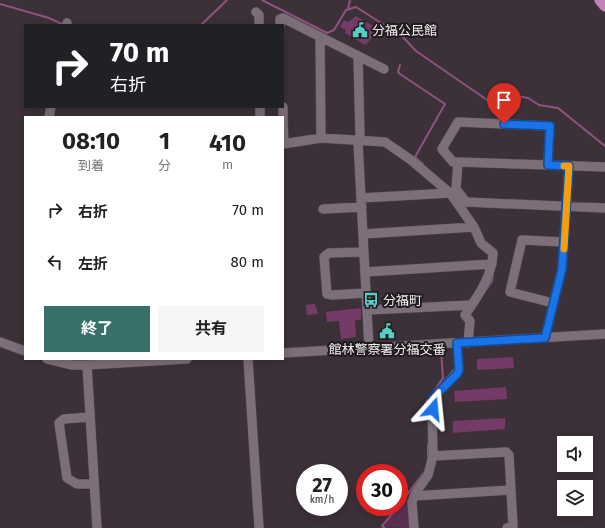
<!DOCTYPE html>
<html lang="ja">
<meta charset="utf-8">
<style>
:root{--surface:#fff;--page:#f6f6f6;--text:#222;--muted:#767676;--accent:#396f6a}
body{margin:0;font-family:"Fira Sans","Noto Sans JP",sans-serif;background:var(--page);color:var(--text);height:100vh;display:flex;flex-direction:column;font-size:15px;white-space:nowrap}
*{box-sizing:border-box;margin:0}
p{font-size:13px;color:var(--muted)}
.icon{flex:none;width:22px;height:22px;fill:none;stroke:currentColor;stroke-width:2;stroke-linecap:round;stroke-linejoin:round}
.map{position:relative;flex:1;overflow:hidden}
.sheet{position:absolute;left:24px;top:116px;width:260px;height:244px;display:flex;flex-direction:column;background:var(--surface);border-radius:0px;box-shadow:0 2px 10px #0003}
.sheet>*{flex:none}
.guide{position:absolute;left:24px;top:24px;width:260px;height:84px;border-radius:0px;box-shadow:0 2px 10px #0003;background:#202124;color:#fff;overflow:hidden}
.tools{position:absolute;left:557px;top:436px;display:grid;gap:8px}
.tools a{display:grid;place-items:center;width:36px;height:36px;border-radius:0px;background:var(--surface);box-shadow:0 2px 10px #0003;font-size:20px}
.speed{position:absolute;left:296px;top:464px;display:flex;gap:8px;font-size:20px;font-weight:700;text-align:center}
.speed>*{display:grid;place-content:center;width:52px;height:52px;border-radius:50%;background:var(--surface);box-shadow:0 2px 10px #0003;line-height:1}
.speed small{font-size:10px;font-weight:400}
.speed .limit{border:6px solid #d22;background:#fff;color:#111}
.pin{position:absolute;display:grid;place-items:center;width:34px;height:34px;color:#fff;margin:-41px -17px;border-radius:50% 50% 50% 0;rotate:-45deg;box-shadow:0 0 4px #0007}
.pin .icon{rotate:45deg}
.me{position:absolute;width:44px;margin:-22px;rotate:18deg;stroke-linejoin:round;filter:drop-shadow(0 0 3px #0008)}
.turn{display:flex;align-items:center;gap:14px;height:84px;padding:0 20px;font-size:18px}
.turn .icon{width:52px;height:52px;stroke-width:2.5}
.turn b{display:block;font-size:28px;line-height:34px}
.eta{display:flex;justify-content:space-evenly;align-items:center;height:68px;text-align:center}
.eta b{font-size:24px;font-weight:700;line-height:28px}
.action{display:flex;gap:8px;margin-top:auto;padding:8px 20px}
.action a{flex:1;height:46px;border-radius:0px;background:var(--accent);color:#fff;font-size:16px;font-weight:700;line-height:46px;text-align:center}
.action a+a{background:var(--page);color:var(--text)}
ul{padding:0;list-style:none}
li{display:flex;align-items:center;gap:12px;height:52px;padding:0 20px}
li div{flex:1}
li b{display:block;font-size:15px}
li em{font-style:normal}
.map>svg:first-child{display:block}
.green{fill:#59314f}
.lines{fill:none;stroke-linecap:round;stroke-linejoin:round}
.stream{stroke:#8e537f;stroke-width:2}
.building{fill:#733b66}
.minor-casing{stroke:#5a5057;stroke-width:10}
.major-casing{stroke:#5a5057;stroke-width:12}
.minor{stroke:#7d6f79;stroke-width:9}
.major{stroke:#c482b4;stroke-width:11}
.route-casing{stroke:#114b97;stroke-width:10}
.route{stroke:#1a73e8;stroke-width:7}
.slow{stroke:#f59e0b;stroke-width:7}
.labels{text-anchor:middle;stroke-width:4;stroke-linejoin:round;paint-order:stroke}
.poi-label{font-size:13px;fill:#f5edf2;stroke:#201b1e;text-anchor:start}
</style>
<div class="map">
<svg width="605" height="528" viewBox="0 0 605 528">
<rect width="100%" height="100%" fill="#3d3139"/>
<!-- green -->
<path class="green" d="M408 498 410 528 385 527 387 521Z"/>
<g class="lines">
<!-- stream -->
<path class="stream" d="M262 0 327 33 334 30 346 10 356 7 389 28 400 34 416 51 493 104 512 95 528 98 539 105 558 108 605 146
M0 4 49 18 64 25
M348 9 350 0
M201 25 227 0
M400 65 398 72 400 74 445 104 415 157 423 164
M486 290 492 281 493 274
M428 406 426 402 443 378 441 351
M428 460V444
M399 505 425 471
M385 528 382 526 398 507"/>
</g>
<!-- building -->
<path class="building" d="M356 16 375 27 372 34 375 35 365 45 345 33 346 30 340 27 344 20 348 22Z
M315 304 318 314 307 315 306 305Z
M361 308V320H355L356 337 341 339 339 321 327 322 326 312Z
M513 357 514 368 477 370V359Z
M506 387 507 399 455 402 454 391Z
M505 418V429L453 433V421Z"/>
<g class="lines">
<!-- minor casing -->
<g class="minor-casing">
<path id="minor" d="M256 12 259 15V25
M67 25V23
M280 25V19L283 18 384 69
M320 37 321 138
M358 57 360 135 358 142 369 348
M260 107V117
M283 107V117
M49 117 51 107
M283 118 284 144
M283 144 321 138 385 142 411 160 450 193 474 227 481 243 493 253C492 277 478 296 465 315L470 321 468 343
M458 162 548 165
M605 167 548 165 550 126 458 122 442 149 453 162H458L456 189 466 202 605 208
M361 198 450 193
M323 209 362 207
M363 234 474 227
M364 252 329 253 324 257 327 294 332 295 366 293
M365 272 492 264
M553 303 510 292 522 240 564 242
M367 310 472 305
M545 338 562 269 569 166
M0 342 25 351
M283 353 605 334
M47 359 72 365H87L187 359
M248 359 259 528
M87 365 97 528
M90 417 64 419 59 423 67 478 77 484H94
M433 456 506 452 509 455 513 526 507 528
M414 496 511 490
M414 528 412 502 416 492 428 475 433 456 432 400 459 370 457 343"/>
</g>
<!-- major casing -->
<g class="major-casing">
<path id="major" d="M600 0 605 6"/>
</g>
<!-- minor -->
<use href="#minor" class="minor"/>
<!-- major -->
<use href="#major" class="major"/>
</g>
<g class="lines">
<!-- route casing -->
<g class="route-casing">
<path id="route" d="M433 409V398L457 374 459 370 457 343 545 338 562 269 569 166 548 165 550 126 504 124"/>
</g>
<!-- route -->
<use href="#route" class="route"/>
<!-- slow -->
<path class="slow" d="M564 249 569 166H564"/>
</g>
<!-- icons -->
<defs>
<g id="civic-bare" transform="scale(1.2)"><path d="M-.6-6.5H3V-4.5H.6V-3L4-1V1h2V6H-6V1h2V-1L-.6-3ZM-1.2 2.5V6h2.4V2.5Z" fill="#56cec3" stroke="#201b1e" stroke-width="2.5" paint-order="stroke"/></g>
<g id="bus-bare" transform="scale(1.2)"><path d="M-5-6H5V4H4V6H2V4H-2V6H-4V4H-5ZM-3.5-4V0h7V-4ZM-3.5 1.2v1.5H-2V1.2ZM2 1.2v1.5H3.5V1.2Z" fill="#56cec3" stroke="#201b1e" stroke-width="2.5" paint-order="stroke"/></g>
</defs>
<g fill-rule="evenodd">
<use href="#civic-bare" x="360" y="30"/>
<use href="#bus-bare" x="371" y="300"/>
<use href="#civic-bare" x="387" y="331"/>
</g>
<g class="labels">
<!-- poi labels -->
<g class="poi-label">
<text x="372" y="35">分福公民館</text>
<text x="383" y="305">分福町</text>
<text x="387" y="354" text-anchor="middle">館林警察署分福交番</text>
</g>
</g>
</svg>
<div class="tools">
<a><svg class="icon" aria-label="sound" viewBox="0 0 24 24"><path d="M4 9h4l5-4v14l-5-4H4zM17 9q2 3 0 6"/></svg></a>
<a><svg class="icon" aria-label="layers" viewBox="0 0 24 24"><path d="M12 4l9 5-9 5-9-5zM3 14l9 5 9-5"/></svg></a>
</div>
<div class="speed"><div>27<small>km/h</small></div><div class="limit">30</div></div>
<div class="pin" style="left:504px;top:124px;background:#d93025"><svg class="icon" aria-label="arrive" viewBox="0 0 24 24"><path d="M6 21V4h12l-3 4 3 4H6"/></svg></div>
<svg class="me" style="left:433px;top:409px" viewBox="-20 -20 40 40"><path d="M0-17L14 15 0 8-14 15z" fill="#1a73e8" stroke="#fff" stroke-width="4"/></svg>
<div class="guide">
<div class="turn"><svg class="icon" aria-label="right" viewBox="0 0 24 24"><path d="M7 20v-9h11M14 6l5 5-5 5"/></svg><div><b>70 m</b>右折</div></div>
</div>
<section class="sheet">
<div class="eta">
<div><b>08:10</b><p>到着</p></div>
<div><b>1</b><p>分</p></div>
<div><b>410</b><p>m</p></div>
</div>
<ul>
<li><svg class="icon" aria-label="right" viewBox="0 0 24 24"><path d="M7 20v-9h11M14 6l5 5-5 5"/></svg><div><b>右折</b></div><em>70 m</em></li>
<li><svg class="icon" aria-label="left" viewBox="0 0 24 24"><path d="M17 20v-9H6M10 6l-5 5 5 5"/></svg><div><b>左折</b></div><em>80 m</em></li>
</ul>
<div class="action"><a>終了</a><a>共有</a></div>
</section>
</div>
